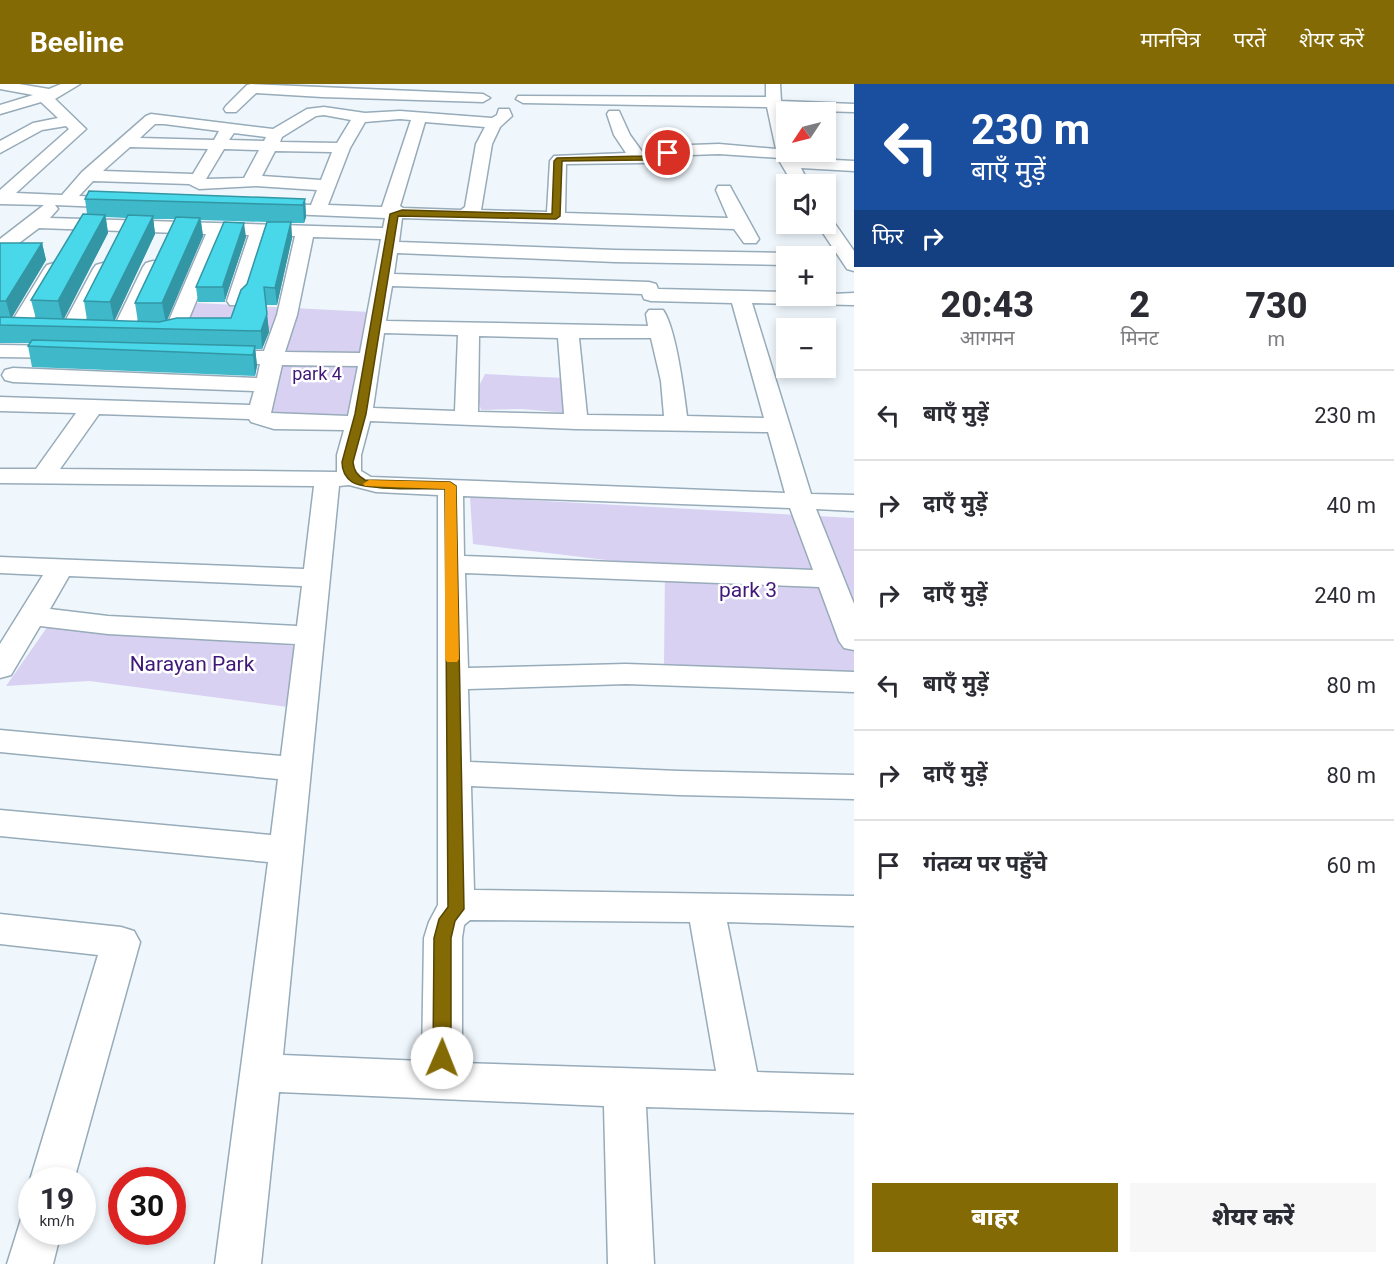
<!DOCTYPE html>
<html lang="hi">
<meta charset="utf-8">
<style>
:root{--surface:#fff;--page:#f7f7f7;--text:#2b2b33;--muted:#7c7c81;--line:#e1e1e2;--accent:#846a04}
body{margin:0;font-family:Roboto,"Noto Sans Devanagari",sans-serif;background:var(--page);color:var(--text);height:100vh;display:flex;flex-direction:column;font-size:22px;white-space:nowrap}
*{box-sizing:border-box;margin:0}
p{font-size:20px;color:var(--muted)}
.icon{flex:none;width:33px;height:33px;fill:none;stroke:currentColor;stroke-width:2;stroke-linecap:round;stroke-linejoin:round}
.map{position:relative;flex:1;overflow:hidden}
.side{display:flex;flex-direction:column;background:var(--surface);width:540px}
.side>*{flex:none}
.guide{background:#1a4fa0;color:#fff;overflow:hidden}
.needle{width:39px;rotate:235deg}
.fabs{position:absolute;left:776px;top:18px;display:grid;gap:12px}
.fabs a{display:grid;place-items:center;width:60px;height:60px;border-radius:0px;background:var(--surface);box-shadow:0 3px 9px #0003;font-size:30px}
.speed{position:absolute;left:18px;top:1083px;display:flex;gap:12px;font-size:30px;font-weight:700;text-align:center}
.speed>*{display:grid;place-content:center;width:78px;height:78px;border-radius:50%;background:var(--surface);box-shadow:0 3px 9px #0003;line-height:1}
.speed small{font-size:15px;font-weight:400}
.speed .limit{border:9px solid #d22;background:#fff;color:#111}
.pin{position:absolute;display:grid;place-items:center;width:51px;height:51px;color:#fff;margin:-26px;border:3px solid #fff;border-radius:50%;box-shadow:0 2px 6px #0007}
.me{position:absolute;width:66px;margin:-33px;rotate:1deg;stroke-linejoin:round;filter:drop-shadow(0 0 4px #0008)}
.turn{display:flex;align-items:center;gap:21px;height:126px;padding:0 18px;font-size:27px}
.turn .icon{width:78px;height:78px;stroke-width:2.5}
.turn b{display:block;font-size:42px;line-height:51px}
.then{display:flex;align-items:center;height:57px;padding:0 18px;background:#0003;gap:12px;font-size:22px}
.eta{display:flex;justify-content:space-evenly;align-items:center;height:102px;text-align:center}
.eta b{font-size:36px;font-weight:800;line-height:42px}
.action{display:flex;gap:12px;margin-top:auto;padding:12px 18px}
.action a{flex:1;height:69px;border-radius:0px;background:var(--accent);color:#fff;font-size:24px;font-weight:800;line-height:69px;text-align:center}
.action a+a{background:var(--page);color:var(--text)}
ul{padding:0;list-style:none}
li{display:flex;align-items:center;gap:18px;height:90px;padding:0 18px;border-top:2px solid var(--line)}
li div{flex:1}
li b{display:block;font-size:22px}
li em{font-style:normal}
header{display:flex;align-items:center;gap:36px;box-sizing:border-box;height:84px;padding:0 30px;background:var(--accent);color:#fff}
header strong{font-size:28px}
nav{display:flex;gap:33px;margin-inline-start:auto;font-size:21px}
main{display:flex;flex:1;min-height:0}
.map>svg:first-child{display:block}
.green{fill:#d9d1f2}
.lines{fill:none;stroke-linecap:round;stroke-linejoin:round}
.minor-casing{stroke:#97abb9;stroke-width:3}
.minor{fill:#fff;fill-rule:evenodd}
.wall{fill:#3fb9c9;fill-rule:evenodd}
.shaded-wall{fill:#3396a4}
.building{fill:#49d7ea;stroke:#3396a4;stroke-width:1.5}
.route{fill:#846a04;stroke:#564503;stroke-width:1.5}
.slow{fill:#f59e0b}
.labels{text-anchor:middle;stroke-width:5;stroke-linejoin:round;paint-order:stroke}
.far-park-label{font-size:18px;fill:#401878;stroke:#fff}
.park-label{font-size:21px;fill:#401878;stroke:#fff}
</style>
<header>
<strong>Beeline</strong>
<nav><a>मानचित्र</a><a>परतें</a><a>शेयर करें</a></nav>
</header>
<main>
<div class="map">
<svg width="854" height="1180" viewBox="0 0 854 1180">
<rect width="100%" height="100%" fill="#eff7fd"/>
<!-- green -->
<path class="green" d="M197 219 371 228 350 335 263 331 286 247 185 243Z
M485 290 564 294 567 329 522 325 481 326 476 308Z
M470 413 854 434V590L664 580 665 483 473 460Z
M50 539 193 549 310 564 296 624 89 597 6 602Z"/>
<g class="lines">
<!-- minor casing -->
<g class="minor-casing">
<path id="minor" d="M0 0H19L49 5 61 0H80L55 15 86 45 16 109 62 111 82 88 146 32 151 30 273 45 307 25 324 23 365 29 400 27 492 34 497 31 499 25H509L512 32 500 43 492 60 481 126 547 128 550 77 554 72 626 69 614 51 607 30 609 27H619L630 51 643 69 691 61 719 60 776 65 767 23 523 19 516 15 518 12 766 13V0H780L781 17 854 20V28L782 26 786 44V68H793L796 74 854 77V87L801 84 809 100H793L780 78V74L719 70 691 71 643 79 566 80 565 129 728 134 716 106 718 102H730L732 106 759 155 756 159H744L734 145 402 134 399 158 615 166 786 169 794 172H786V181L615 178 397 169 394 190 649 198 656 200 658 205 786 208V212L854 209V221L752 219 811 410 854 411V427L816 425 854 520V566L844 564 839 557 819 503 465 489 468 584 626 580 854 588V608L626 600 468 605 470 678 679 687 854 691V715L679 711 471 702 474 806 854 812V842L727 838 757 988 854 991V1029L646 1023 654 1180H608L604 1022 279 1008 261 1180H215L268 778 0 752V726L271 751 278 695 0 668V646L281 672 295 560 108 550 40 542 11 591 0 594V560L43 491 0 489V473L304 485 314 402 0 399V385H36L76 329 0 327V313L250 321 254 307 13 298 5 296 2 291 5 286 13 284 257 294 260 280 208 278 205 273 208 268 216 267H264L277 231 295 152H267L247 217 244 221H230L227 217 249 151 224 150 183 249 170 254 141 252 138 248 141 244 167 241 206 150 39 144 7 168 0 170V155L44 121 0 120V106L69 45 66 42 42 46 0 69V57L33 39 58 34 41 18 0 30V21L33 11 0 5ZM324 31 351 36 337 59 280 58 282 53 316 32ZM400 35 411 36 382 123 328 121 350 64 365 38ZM425 38 485 43 476 60 465 123 461 126 403 124 400 122ZM155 40H164L219 47 214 56 140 54ZM234 49 266 53 264 57 229 56ZM130 63 208 65 193 90 103 87ZM224 65 259 66 244 94 206 95ZM275 67 332 68 321 96 262 92ZM93 97 189 100 199 105 256 102 317 106 311 121 264 119 258 120 255 124 258 128 264 129 385 134 383 144 50 134 58 125 55 121 126 124 132 123 135 119 132 115 126 114 79 112ZM313 153 381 155 360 269 285 268 297 231ZM392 202 642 210 644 215 651 217 732 219 764 334 687 332C684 308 676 244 663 226H649L646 230 648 242 386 237ZM384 249 458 251 455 327 373 324ZM479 252 558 254 564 330 478 328ZM579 254H651L661 297 664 332 587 331ZM282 281 358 282 348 332 271 329ZM99 330 249 335 251 338 274 345 344 346 337 371V388L60 385ZM370 337 576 345 768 348 785 409 371 393 361 387V371ZM349 401 376 408 438 411V821L429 838 424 854 422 977 283 971 339 402ZM463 412 790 424 813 486 464 472ZM69 492 302 502 297 542 108 532 50 525ZM470 836 690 838 716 987 462 979V854L464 841Z
M251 0 483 10 490 14 483 18 322 13 256 9 236 28H226L224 25 226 22 247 1Z
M825 133 831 134 854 167V187L847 185 817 140H825Z
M153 177 160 179 163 183 132 247 129 251 122 253 115 251 112 247 143 183 146 179Z
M54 179 61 181 64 185 28 244 25 248 18 250 11 248 8 244 44 185 47 181Z
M103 179 110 181 113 185 84 239 107 242 110 246 107 250 100 252 64 249 61 245 93 185 96 181Z
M0 261 69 262 77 263 80 268 77 273 69 274 0 273Z
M0 830 121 843 134 847 140 858 74 1096H32V1099L30 1096 98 871 0 860Z
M32 1128V1148H61L53 1180H7L22 1132Z"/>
</g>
<!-- minor -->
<use href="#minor" class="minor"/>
</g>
<!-- wall -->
<path class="wall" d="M85 115H305L306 133 304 139H291L292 154 277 221H266L269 248 262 265H255L257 282 255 292 32 283 28 262 29 259H0V159H42L46 176 11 234 36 235 31 216 87 130ZM106 133 127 134 84 217 87 236 63 235 108 149ZM153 135H175L135 219 138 238 114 237 155 150ZM201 136 267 138 247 200 231 234 166 237 203 152Z
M246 153 225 216V218H198L196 203Z"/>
<!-- shaded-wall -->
<path class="shaded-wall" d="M305 115 306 133 304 139 303 121Z
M105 131 108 149 63 237 58 217Z
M153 132 155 150 114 238 110 218Z
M200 134 203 152 166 239 162 219Z
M291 138 292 154 277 221 275 204Z
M244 139 246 153 225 216 223 201Z
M42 159 46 176 11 235 6 217Z
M267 230 269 248 262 265 261 247Z
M255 262 257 282 255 292 253 271Z"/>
<!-- building -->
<path class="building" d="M89 107 305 115 303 121 85 115Z
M83 130 105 131 58 217 31 216Z
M128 131 153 132 110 218 84 217Z
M176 133 200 134 162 219H135Z
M224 138 244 139 223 201V203H196Z
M267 138H291L275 204 264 203 267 230 261 247 0 241V233L159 238 177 234H231L241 206 247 200Z
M0 159H42L6 217H0Z
M32 256 255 262 253 271 28 262Z"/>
<!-- route -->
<path class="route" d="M668 67 671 71 644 76 562 77 560 132 556 135 398 132 366 330 353 378C354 387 357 391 365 396L450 398 456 402 464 825 455 837 451 854V974L449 980 442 982 436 980 433 974 434 854 439 835 448 823 445 405C426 404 365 407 352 398 345 393 342 385 342 378L355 330 390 130 402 126 552 130 554 77 557 74 644 72Z"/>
<!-- slow -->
<path class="slow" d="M369 396 450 398 456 402 459 575 457 578H447L445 575V405L365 402 363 400Z"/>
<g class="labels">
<!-- far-park labels -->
<g class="far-park-label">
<text x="317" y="296">park 4</text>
</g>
<!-- park labels -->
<g class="park-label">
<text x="748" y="513">park 3</text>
<text x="192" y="587">Narayan Park</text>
</g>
</g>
</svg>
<div class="fabs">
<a><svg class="needle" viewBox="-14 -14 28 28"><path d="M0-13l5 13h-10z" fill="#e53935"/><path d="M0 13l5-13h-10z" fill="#7c7c81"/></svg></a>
<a><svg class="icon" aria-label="sound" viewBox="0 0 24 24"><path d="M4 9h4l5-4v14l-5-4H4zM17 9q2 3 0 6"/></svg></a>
<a>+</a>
<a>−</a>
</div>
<div class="speed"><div>19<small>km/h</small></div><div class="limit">30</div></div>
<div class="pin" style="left:668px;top:69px;background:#d93025"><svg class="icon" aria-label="arrive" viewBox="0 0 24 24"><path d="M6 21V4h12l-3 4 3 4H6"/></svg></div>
<svg class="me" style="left:442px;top:974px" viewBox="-20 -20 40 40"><circle r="19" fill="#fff"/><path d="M0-13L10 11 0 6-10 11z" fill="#846a04"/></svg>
</div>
<section class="side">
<div class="guide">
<div class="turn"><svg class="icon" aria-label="left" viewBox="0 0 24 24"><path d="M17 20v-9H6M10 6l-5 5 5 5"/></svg><div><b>230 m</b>बाएँ मुड़ें</div></div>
<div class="then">फिर<svg class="icon" aria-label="right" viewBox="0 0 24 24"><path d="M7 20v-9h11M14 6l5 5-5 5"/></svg></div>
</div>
<div class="eta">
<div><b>20:43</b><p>आगमन</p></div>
<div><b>2</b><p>मिनट</p></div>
<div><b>730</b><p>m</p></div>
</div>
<ul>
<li><svg class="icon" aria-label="left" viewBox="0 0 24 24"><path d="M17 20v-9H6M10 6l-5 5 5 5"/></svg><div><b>बाएँ मुड़ें</b></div><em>230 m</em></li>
<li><svg class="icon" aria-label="right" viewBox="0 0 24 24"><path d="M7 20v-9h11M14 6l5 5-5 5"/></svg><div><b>दाएँ मुड़ें</b></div><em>40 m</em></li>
<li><svg class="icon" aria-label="right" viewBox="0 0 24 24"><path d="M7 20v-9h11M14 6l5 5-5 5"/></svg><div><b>दाएँ मुड़ें</b></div><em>240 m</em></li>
<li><svg class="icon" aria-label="left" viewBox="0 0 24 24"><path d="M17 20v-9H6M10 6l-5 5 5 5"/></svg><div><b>बाएँ मुड़ें</b></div><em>80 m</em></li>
<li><svg class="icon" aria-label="right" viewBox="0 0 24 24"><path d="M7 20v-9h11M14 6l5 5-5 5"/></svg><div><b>दाएँ मुड़ें</b></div><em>80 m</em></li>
<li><svg class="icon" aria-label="arrive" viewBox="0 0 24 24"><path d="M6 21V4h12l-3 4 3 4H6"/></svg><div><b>गंतव्य पर पहुँचे</b></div><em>60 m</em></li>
</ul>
<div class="action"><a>बाहर</a><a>शेयर करें</a></div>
</section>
</main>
